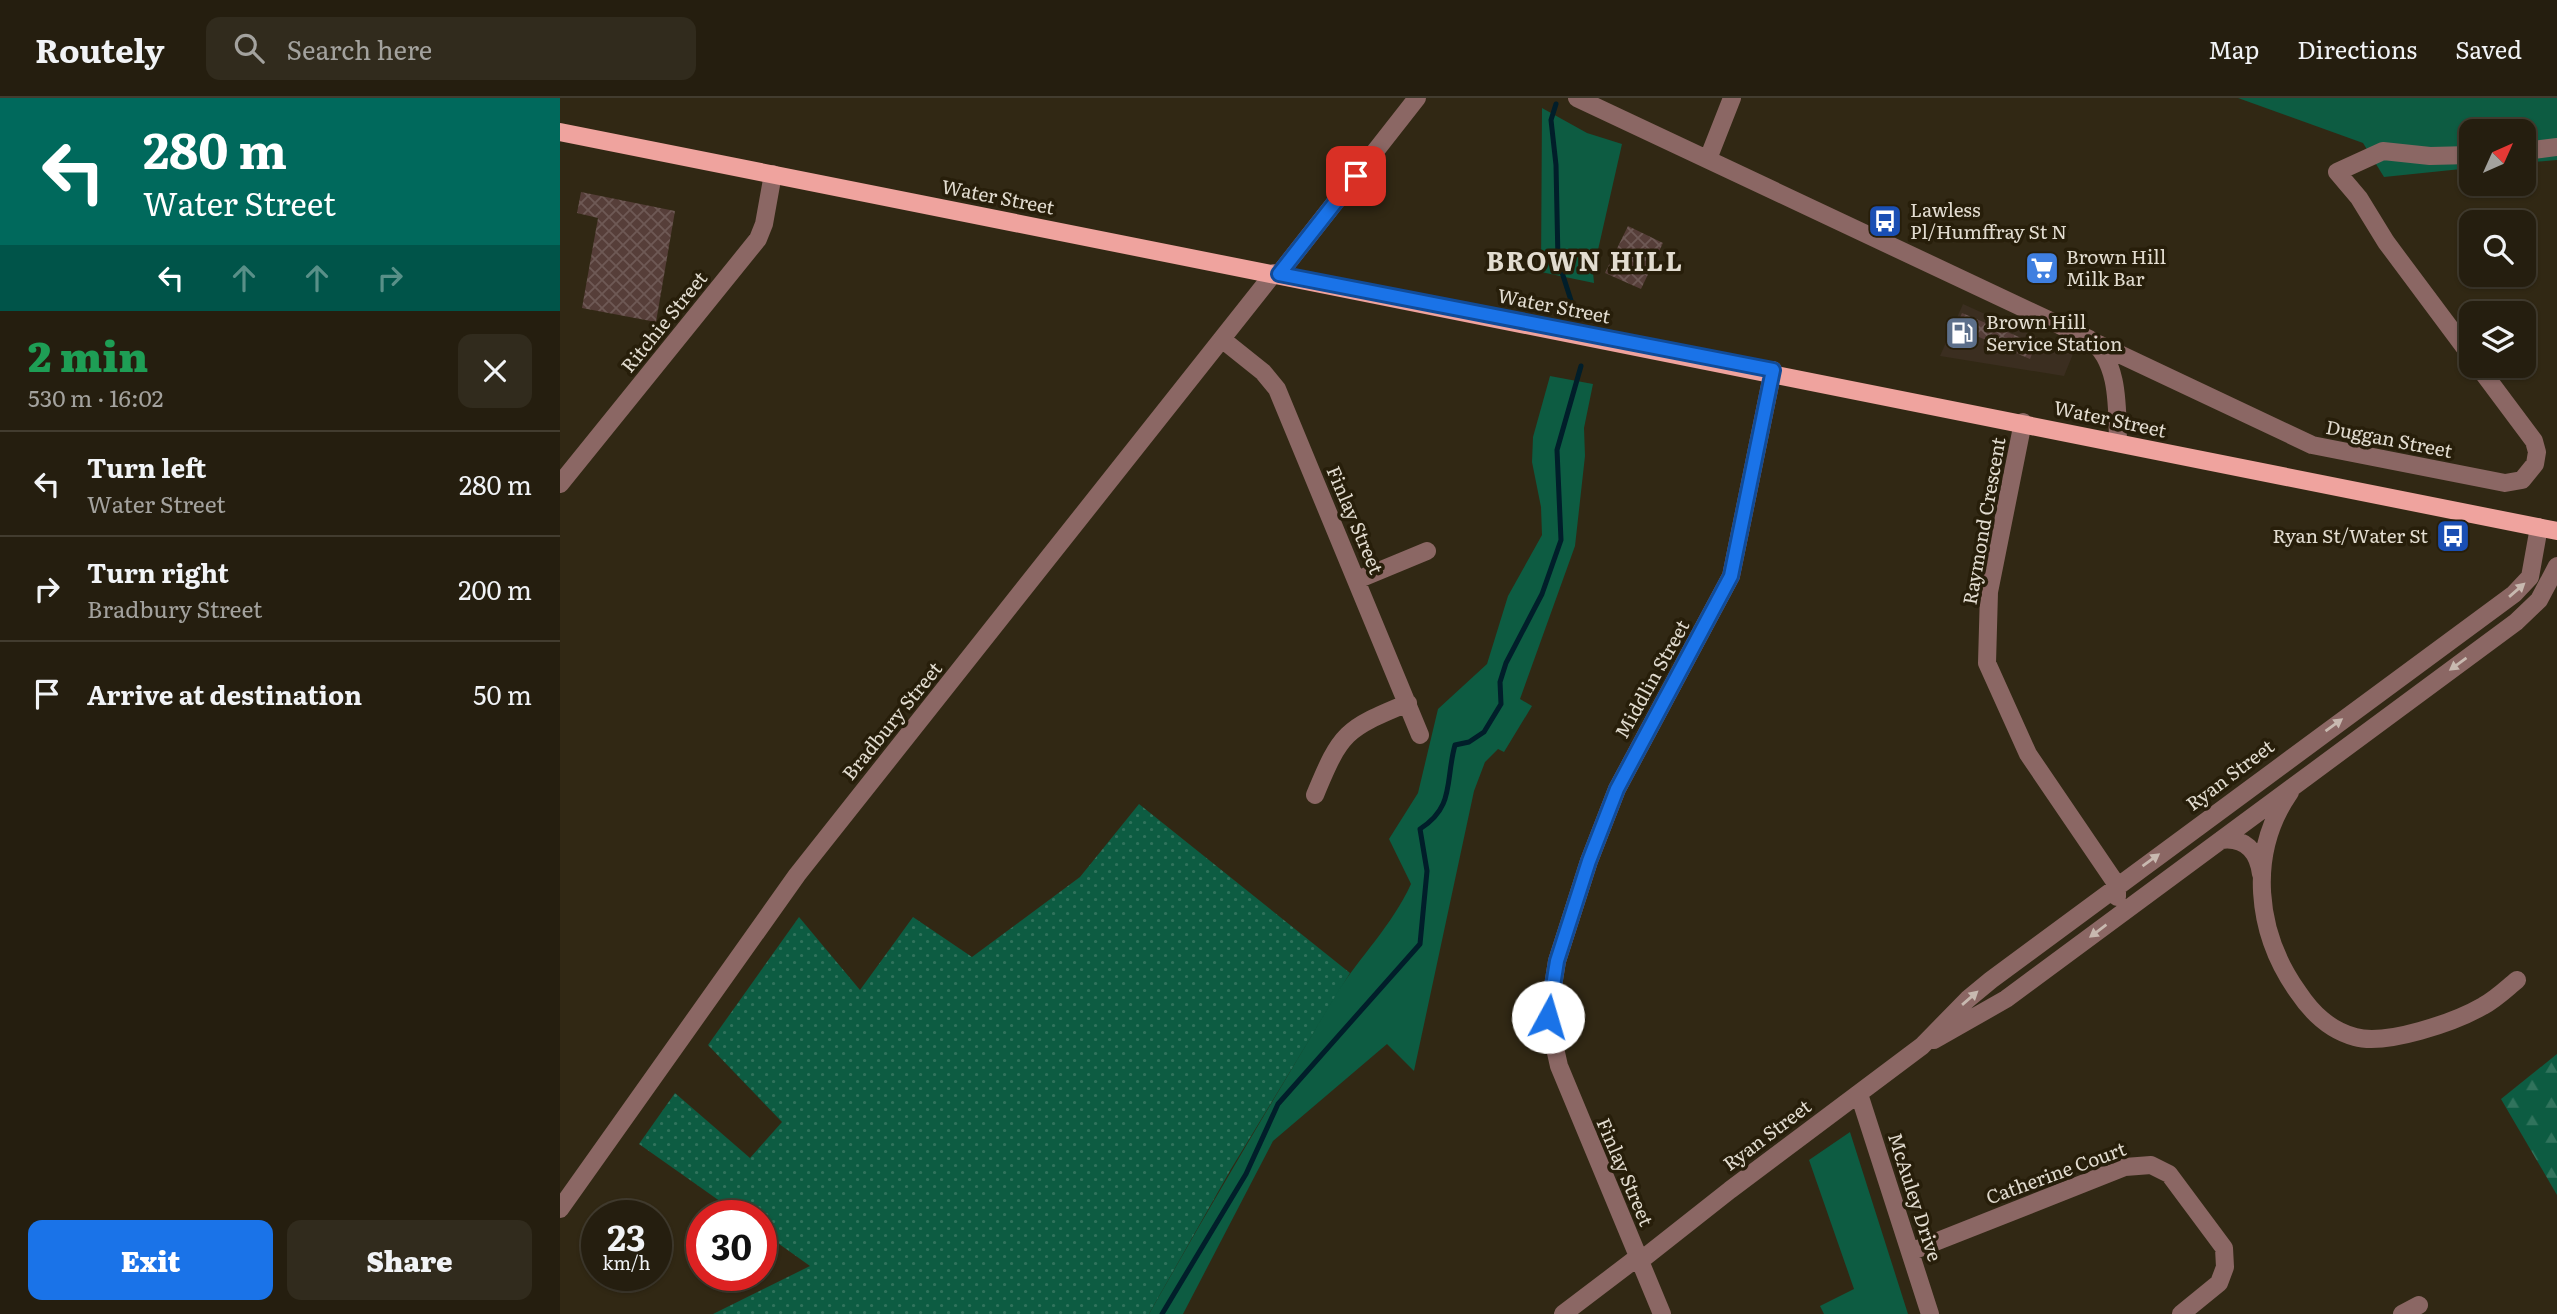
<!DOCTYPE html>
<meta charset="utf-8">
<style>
:root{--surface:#251e0f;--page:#312b1d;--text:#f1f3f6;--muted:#a3a29e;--line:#423c2f;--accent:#1a73e8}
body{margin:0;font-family:Literata,serif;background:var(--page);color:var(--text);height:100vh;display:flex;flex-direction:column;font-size:26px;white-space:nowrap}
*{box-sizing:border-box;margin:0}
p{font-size:23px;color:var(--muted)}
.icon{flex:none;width:38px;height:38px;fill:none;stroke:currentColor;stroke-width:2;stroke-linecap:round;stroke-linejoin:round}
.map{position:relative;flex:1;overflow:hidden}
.details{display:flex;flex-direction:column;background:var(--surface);width:560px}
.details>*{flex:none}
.guide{background:#00695c;color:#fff;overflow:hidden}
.needle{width:46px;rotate:45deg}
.controls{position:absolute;left:1899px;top:21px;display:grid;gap:14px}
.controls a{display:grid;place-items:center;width:77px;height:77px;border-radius:14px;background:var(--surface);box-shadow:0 2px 5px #0004,0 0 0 2px var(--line);font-size:35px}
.speed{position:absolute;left:21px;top:1102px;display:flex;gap:14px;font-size:35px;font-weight:700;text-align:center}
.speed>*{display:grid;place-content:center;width:91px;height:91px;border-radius:50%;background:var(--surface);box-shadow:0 2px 5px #0004,0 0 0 2px var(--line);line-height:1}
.speed small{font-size:18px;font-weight:400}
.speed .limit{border:10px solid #d22;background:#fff;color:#111}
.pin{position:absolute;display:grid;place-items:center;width:60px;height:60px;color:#fff;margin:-30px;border-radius:14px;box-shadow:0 4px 10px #0006}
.me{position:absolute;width:77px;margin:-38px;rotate:6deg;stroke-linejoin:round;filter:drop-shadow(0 0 5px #0008)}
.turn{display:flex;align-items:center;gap:24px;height:147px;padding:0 28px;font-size:32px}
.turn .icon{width:91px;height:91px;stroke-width:2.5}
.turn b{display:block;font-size:49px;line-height:60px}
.lanes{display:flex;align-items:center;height:66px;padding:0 28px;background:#0003;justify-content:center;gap:35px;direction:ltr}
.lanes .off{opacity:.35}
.round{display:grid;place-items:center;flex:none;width:74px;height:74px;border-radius:14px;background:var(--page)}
.overview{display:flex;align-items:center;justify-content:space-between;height:119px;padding:0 28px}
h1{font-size:42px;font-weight:800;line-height:52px;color:#1e9e55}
.cta{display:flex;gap:14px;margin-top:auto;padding:14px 28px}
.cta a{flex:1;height:80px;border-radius:14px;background:var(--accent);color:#fff;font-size:28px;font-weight:800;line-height:80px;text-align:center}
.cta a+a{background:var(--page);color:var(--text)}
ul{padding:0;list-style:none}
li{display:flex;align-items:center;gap:21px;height:105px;padding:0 28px;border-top:2px solid var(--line)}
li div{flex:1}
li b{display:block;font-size:26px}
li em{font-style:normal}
header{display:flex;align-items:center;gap:42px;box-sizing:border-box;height:98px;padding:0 35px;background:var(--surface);border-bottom:2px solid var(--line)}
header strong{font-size:33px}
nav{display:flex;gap:38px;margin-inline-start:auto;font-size:24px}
.search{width:490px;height:63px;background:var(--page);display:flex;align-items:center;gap:18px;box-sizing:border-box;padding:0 24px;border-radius:14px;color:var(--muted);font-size:26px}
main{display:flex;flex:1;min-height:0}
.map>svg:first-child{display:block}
.commercial{fill:#3b2e20}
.grass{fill:url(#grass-dots)}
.forest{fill:url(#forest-firs)}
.green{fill:#0d5c42}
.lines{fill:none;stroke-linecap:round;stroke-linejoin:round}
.stream{stroke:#011e2a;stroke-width:5}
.building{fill:url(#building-cross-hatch)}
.minor{stroke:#8b6764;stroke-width:18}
.major{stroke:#efa39e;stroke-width:18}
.oneway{fill:#c8b9b0}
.route-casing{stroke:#114b97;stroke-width:18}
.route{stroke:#1a73e8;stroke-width:12}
.labels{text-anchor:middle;stroke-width:7;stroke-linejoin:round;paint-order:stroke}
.street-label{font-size:19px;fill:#e2dcd0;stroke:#271e0a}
.poi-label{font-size:19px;fill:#e2dcd0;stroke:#271e0a;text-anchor:start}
.district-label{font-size:26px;font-weight:bold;letter-spacing:2px;fill:#e2dcd0;stroke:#271e0a}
</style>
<header>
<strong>Routely</strong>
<div class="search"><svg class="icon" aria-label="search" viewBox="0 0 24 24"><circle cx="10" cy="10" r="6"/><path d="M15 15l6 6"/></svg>Search here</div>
<nav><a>Map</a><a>Directions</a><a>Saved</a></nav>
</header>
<main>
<section class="details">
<div class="guide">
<div class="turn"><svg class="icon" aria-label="left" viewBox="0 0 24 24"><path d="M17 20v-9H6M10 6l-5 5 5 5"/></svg><div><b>280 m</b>Water Street</div></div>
<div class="lanes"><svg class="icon" aria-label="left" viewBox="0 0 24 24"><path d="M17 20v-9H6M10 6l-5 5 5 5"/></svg><svg class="icon off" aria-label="ahead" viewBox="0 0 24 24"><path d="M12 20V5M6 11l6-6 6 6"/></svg><svg class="icon off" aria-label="ahead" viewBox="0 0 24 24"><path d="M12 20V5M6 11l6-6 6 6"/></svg><svg class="icon off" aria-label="right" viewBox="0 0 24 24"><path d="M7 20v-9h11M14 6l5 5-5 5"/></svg></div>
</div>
<div class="overview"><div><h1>2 min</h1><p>530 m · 16:02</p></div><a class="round"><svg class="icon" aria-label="close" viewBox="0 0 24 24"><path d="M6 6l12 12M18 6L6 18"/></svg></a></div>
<ul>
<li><svg class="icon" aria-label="left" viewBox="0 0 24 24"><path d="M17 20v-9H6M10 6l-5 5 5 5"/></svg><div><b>Turn left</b><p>Water Street</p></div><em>280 m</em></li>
<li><svg class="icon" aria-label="right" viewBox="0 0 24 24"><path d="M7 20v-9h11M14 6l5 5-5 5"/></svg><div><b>Turn right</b><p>Bradbury Street</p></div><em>200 m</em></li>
<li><svg class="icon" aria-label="arrive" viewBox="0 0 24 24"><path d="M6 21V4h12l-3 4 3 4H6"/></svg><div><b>Arrive at destination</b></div><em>50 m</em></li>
</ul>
<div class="cta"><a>Exit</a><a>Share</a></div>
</section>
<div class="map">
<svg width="1997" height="1216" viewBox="0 0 1997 1216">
<defs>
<pattern id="grass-dots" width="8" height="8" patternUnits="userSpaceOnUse" patternTransform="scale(1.75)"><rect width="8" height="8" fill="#0d5c42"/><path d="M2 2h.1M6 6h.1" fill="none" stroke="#30735c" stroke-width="1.8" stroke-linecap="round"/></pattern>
<pattern id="forest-firs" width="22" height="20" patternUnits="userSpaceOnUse" patternTransform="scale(1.75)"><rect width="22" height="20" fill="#0d5c42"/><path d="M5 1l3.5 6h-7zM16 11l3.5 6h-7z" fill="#30735c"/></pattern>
<pattern id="building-cross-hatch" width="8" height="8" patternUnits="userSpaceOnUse" patternTransform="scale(1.75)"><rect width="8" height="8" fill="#563e39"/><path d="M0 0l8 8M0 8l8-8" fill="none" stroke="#6e5955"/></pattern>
</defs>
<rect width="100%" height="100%" fill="#312814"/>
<!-- commercial -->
<path class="commercial" d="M1403 206 1513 256 1504 278 1380 258Z"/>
<!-- grass -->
<path class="grass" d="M579 706 790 875 671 1071 589 1216H153L250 1168 201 1133V1118H181L79 1046 115 995 190 1060 222 1024 148 947 239 819 300 892 353 819 412 859 520 779Z"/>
<!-- forest -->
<path class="forest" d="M1997 956V1097L1941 1001Z"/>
<!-- green -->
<path class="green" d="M1678 0H1997V62L1964 65V33H1911V70L1824 79 1803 45Z
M982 10 1027 35 1062 46 1033 174 1034 185 981 174Z
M990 278 1033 286 1024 330 1025 358 1015 448 960 601 972 608 944 654 938 651 925 664 914 693 854 973 827 946 713 1043 623 1216H589C650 1108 713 1002 777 895 801 857 831 829 851 786L829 741 858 695 878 611 927 566 948 498 982 437 981 409 972 364 973 339Z
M1290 1034 1348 1216H1264L1260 1208 1294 1191 1249 1062Z"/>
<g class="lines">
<!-- stream -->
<path class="stream" d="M996 6 991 22 996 67 998 162 1016 218
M602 1216 686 1076 718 1006 860 846 867 773 860 731C895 709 885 683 895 647L909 644 924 634 941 606 940 584 946 565 982 496 1001 442 997 352 1021 268"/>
</g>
<!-- building -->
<path class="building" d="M21 94 115 113 96 224 22 210 38 120 17 115Z
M1068 128 1103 145 1081 191 1045 175Z
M1402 215 1476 246 1470 261 1412 236 1408 246 1391 240Z"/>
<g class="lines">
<!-- minor -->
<path class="minor" d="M1017 0 1529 241C1560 262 1557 312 1558 345
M1964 53 1997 49
M1911 57 1870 58 1823 53 1777 74 1799 100 1826 144 1911 258
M1148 61 1172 0
M719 176 857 0
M663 242 703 274 717 291 860 637
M1538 246 1752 347 1945 385 1962 382 1975 366 1977 354 1974 343 1918 268
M1463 324 1429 494 1427 565 1468 656 1557 787V799
M0 386 198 141 204 126 213 76
M797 482 867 453
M1730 694C1687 756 1696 835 1738 894 1752 915 1769 932 1795 939 1826 948 1895 924 1923 908 1936 901 1946 891 1957 882
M755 697C781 634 785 631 848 605
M1661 742C1684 739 1698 753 1701 776
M1374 942 1446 901 1956 524 1979 502 1997 468
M1299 996 1370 1216
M0 1111 237 777 714 175
M1350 1154 1565 1069 1591 1067 1609 1076 1664 1150 1665 1169 1659 1185 1621 1216
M1080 1163 1170 1092 1362 948 1408 901 1431 882 1954 496 1970 479 1979 429
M1003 1216 1078 1159
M1102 1216 999 968 988 919 997 863 1029 763 1057 691 1171 478 1213 272
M1842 1216 1859 1207"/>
<!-- major -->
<path class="major" d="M0 34C666 164 1332 296 1997 433"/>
</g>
<!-- one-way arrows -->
<defs><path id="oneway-solid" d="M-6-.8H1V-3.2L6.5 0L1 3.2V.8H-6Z" transform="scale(1.75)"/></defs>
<g class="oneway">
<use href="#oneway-solid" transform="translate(1957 492) rotate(-41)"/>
<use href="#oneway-solid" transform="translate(1898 566) rotate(144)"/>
<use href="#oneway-solid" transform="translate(1774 627) rotate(-36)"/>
<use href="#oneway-solid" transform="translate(1591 762) rotate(-36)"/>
<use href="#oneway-solid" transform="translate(1538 833) rotate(143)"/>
<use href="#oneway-solid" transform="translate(1410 900) rotate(-41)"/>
</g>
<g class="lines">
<!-- route casing -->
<g class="route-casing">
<path id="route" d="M796 78 719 176 1213 272 1171 478 1057 691 1029 763 997 863 988 919"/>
</g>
<!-- route -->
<use href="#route" class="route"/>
</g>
<!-- icons -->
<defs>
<g id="bus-square" transform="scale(1.75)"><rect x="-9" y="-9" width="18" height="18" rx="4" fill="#1a4fb4" stroke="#271e0a"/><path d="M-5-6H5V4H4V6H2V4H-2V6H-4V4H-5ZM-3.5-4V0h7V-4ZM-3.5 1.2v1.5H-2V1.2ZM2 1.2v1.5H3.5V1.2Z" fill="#fff"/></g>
<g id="supermarket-square" transform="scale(1.75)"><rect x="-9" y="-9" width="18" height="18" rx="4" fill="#3f7fe0" stroke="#271e0a"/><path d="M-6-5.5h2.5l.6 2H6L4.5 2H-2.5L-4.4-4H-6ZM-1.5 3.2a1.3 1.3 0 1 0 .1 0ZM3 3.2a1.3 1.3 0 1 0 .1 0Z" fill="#fff"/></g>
<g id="fuel-square" transform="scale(1.75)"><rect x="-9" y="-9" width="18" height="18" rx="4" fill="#5c6f8a" stroke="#271e0a"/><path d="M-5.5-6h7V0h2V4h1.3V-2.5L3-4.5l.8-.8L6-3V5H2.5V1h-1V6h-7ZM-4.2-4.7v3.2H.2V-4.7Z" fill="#fff"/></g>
</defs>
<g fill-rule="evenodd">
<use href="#bus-square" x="1325" y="123"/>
<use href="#supermarket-square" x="1482" y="170"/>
<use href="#fuel-square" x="1402" y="235"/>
<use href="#bus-square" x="1893" y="438"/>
</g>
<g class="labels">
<!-- street labels -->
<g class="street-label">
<text transform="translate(438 99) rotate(11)" y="7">Water Street</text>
<text transform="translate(994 208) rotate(11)" y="7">Water Street</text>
<text transform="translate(104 224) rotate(-51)" y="7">Ritchie Street</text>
<text transform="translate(1550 321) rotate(12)" y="7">Water Street</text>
<text transform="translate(1829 341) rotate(11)" y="7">Duggan Street</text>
<text transform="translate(795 422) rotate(67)" y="7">Finlay Street</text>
<text transform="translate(1424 423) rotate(-80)" y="7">Raymond Crescent</text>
<text transform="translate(1092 581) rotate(-61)" y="7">Middlin Street</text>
<text transform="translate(332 623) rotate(-51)" y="7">Bradbury Street</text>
<text transform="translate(1670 677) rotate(-37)" y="7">Ryan Street</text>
<text transform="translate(1207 1037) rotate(-37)" y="7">Ryan Street</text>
<text transform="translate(1065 1074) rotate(67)" y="7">Finlay Street</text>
<text transform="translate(1496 1075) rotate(-20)" y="7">Catherine Court</text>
<text transform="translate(1355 1099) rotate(72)" y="7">McAuley Drive</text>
</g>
<!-- poi labels -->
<g class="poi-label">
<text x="1350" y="119">Lawless<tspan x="1350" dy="22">Pl/Humffray St N</tspan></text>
<text x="1506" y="166">Brown Hill<tspan x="1506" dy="22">Milk Bar</tspan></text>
<text x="1426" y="231">Brown Hill<tspan x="1426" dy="22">Service Station</tspan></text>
<text x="1868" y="445" text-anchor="end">Ryan St/Water St</text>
</g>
<!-- district labels -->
<g class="district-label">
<text x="1025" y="173">BROWN HILL</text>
</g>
</g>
</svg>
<div class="controls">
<a><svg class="needle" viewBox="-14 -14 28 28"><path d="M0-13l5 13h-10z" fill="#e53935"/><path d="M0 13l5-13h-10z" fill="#a3a29e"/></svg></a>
<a><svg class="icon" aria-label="search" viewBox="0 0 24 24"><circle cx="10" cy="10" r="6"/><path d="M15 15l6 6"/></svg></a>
<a><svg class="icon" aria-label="layers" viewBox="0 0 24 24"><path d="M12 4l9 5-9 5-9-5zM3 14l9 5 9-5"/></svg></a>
</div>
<div class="speed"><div>23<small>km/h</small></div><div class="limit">30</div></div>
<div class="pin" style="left:796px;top:78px;background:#d93025"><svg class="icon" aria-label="arrive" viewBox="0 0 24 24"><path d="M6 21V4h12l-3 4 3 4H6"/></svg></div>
<svg class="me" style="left:988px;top:919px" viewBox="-20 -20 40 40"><circle r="19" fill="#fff"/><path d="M0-13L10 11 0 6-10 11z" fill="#1a73e8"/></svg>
</div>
</main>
